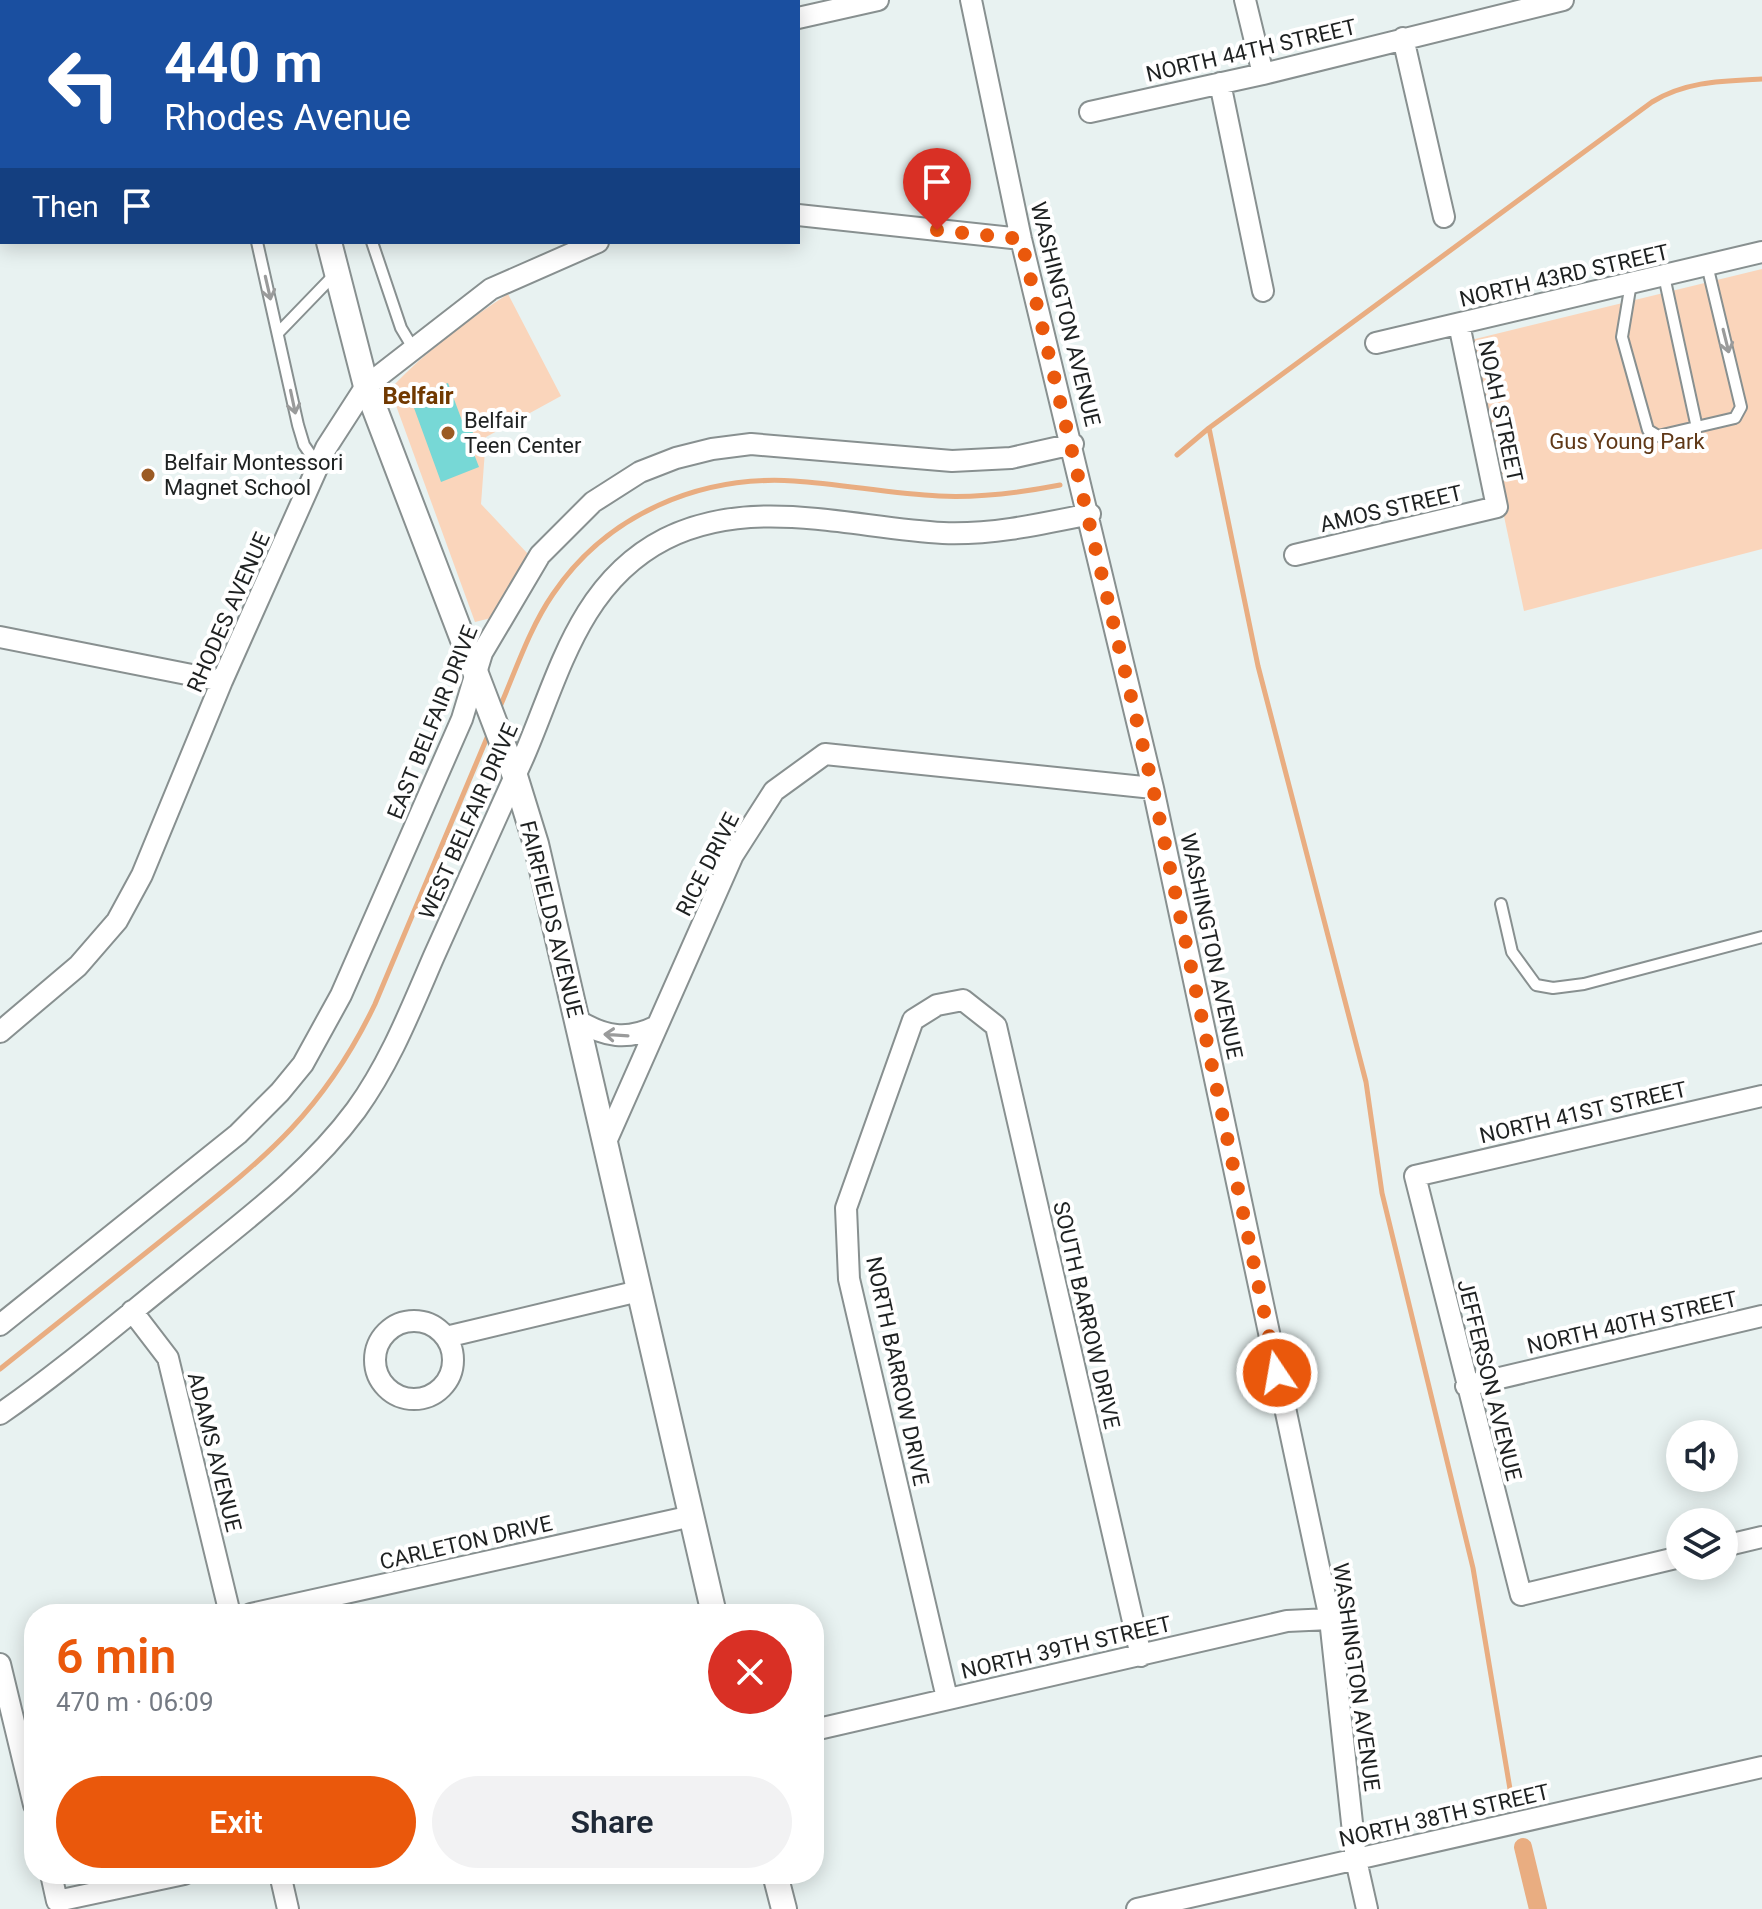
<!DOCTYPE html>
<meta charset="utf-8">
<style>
:root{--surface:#fff;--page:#f2f2f3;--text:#1f2937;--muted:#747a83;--accent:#ea580c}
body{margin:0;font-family:Roboto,sans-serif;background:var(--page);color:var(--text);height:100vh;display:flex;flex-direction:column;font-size:30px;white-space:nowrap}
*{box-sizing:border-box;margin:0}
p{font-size:26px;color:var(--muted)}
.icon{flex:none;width:44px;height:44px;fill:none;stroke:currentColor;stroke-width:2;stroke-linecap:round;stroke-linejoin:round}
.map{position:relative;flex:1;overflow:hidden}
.details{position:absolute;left:24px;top:1604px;width:800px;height:280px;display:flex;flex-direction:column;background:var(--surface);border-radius:32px;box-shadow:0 4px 20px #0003}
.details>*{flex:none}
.guide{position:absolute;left:0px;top:0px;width:800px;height:244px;box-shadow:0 4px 20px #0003;background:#1a4fa0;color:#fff;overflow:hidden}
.tools{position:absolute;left:1666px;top:1420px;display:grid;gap:16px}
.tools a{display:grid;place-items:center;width:72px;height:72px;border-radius:50%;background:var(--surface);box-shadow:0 4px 20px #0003;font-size:40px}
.pin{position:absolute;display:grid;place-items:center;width:68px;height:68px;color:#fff;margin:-82px -34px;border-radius:50% 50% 50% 0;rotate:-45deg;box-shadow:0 0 8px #0007}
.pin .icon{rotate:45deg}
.me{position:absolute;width:88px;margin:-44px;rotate:348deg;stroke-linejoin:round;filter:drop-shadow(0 0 6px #0008)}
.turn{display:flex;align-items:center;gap:28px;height:168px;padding:0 32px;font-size:36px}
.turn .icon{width:104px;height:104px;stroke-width:2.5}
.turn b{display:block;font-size:56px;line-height:68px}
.then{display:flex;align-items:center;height:76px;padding:0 32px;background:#0003;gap:16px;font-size:30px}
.round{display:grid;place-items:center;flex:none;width:84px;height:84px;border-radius:42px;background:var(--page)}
.overview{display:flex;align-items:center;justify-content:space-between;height:136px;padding:0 32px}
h1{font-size:48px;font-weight:600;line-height:60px;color:var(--accent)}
.primary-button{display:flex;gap:16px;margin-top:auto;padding:16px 32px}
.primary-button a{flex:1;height:92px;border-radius:48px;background:var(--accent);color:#fff;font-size:32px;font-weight:600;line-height:92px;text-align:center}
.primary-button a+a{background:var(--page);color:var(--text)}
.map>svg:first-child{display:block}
.green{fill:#fad5bb}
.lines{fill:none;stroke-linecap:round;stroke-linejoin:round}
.stream{stroke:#e9ad81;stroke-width:5}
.canal{stroke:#e9ad81;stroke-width:18}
.building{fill:#77d8d6}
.service-casing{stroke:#889090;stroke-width:14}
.minor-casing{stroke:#889090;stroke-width:24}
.tertiary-casing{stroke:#889090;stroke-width:28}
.service{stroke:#fff;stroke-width:10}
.minor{stroke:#fff;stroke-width:20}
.tertiary{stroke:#fff;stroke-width:24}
.oneway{stroke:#9a9b9b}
.route{stroke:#ea580c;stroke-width:14;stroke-dasharray:0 25.2}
.poi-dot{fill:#9b5b24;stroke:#fff;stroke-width:3}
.labels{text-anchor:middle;stroke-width:8;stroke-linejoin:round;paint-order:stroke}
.street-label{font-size:22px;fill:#1e2121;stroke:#fff}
.poi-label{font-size:22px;fill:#1e2121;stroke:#fff;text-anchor:start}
.park-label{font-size:22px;fill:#603817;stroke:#fff}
.neighbourhood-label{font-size:24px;font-weight:bold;fill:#713900;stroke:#fff}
</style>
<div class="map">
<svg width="1762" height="1909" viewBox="0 0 1762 1909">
<rect width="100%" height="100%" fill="#e8f2f1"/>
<!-- green -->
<path class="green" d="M1762 269V549L1524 611 1467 341Z
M508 294 561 396 486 437 481 504 528 554 491 618 475 622 390 389C426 351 465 322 508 294Z"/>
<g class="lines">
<!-- stream -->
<path class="stream" d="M1209 428 1258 666 1366 1082 1382 1193 1473 1568 1512 1801
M1177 455 1209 428 1652 102C1686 81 1723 81 1762 79
M499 709C516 670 529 629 553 594 607 514 700 475 794 481 843 484 891 494 939 496 981 498 1019 493 1060 485
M0 1369C54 1326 108 1283 162 1240 258 1163 320 1119 375 1004L489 733"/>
<!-- canal -->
<path class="canal" d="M1523 1847 1538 1909"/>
</g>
<!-- building -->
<path class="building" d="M448 383 464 426 470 424 475 439 469 441 479 467 441 482 410 397Z"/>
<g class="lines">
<!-- service casing -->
<g class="service-casing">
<path id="service" d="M223 0 224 2
M257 242 298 425 304 445 317 464
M372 242 401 328 413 348
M1664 276 1697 428
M1631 283 1622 337 1648 430 1658 436 1735 418 1741 407 1707 265
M278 333 335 274
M1501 904 1512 952 1536 985 1553 988 1584 984 1762 937"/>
</g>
<!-- minor casing -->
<g class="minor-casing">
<path id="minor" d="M971 0 1021 239 1153 788 1330 1619 1356 1860 1367 1909
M1245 0 1263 74
M798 18 878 0
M1403 38 1444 217
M1220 83 1263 291
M1090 112 1263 74 1563 0
M0 198H2
M798 215 1021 239
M1376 343 1762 252
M1295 555 1497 507 1459 324
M0 637 222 681
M577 1020C605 1037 627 1041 657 1026
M0 1032 78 966 117 921 142 875 222 681 326 448 366 386 491 289 598 242
M605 1144 733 855 774 791 825 754 1153 788
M132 1311 168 1358 230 1614
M375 1360a39 39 0 1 1 78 0a39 39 0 1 1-78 0Z
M0 1325 238 1134 280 1092 303 1064 341 995 462 719 482 653 540 555 593 502 640 472 676 458 712 449 751 444 952 461 1011 458 1073 444
M446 1337 639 1291
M1466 1386 1762 1316
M0 1414C62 1371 120 1321 179 1274 241 1223 308 1175 356 1110 390 1063 411 1009 434 956 464 890 494 823 524 756 559 675 579 583 665 539 752 495 851 528 943 533 992 535 1041 524 1090 514
M1724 1546 1762 1537
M1680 1557 1521 1595 1415 1176 1762 1096
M251 1614 692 1516
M0 1664 34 1805
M947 1698 849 1279 846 1208 913 1020 937 1005 963 1000 996 1026 1141 1656
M814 1730 1287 1621 1330 1619
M51 1874 57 1901 184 1874
M280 1874 288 1909
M1137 1909 1762 1767"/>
</g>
<!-- tertiary casing -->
<g class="tertiary-casing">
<path id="tertiary" d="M275 0 276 2
M329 242 366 386 515 776 536 844 714 1614
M775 1874 784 1909"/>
</g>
<!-- service -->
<use href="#service" class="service"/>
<!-- minor -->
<use href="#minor" class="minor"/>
<!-- tertiary -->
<use href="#tertiary" class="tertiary"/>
</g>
<!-- one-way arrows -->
<defs><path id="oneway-shaft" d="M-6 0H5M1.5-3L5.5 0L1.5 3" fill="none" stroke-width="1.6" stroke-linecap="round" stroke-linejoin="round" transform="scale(2)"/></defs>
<g class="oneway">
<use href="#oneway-shaft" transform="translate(268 288) rotate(77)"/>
<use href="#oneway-shaft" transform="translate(1726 341) rotate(76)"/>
<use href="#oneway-shaft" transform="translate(293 402) rotate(78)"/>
<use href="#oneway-shaft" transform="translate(616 1035) rotate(-176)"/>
</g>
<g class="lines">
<!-- route -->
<path class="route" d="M937 230 1021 239 1153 788 1277 1373"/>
</g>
<!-- markers -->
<g class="poi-dot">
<circle cx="448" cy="433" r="8"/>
<circle cx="148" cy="475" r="8"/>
</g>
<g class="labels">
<!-- street labels -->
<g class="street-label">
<text transform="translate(1251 50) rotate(-13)" y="8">NORTH 44TH STREET</text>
<text transform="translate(1564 275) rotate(-13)" y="8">NORTH 43RD STREET</text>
<text transform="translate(1066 314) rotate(76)" y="8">WASHINGTON AVENUE</text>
<text transform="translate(1501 411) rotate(78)" y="8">NOAH STREET</text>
<text transform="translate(1391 508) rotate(-13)" y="8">AMOS STREET</text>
<text transform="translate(228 612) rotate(-66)" y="8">RHODES AVENUE</text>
<text transform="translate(432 722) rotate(-68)" y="8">EAST BELFAIR DRIVE</text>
<text transform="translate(468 821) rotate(-66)" y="8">WEST BELFAIR DRIVE</text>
<text transform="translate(707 864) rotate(-63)" y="8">RICE DRIVE</text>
<text transform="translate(552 919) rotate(76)" y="8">FAIRFIELDS AVENUE</text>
<text transform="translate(1212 946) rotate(78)" y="8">WASHINGTON AVENUE</text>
<text transform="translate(1583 1112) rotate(-13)" y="8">NORTH 41ST STREET</text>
<text transform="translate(1087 1315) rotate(77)" y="8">SOUTH BARROW DRIVE</text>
<text transform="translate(1632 1322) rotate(-13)" y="8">NORTH 40TH STREET</text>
<text transform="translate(898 1371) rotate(78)" y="8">NORTH BARROW DRIVE</text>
<text transform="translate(1490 1380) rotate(76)" y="8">JEFFERSON AVENUE</text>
<text transform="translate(215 1452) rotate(76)" y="8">ADAMS AVENUE</text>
<text transform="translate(466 1542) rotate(-13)" y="8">CARLETON DRIVE</text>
<text transform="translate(1066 1647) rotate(-13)" y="8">NORTH 39TH STREET</text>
<text transform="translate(1357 1677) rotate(82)" y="8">WASHINGTON AVENUE</text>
<text transform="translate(1444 1815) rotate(-13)" y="8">NORTH 38TH STREET</text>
</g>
<!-- poi labels -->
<g class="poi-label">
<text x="464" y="428">Belfair<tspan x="464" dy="25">Teen Center</tspan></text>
<text x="164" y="470">Belfair Montessori<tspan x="164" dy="25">Magnet School</tspan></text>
</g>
<!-- park labels -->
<g class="park-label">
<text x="1627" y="449">Gus Young Park</text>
</g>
<!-- neighbourhood labels -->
<g class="neighbourhood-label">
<text x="418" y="404">Belfair</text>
</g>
</g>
</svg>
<div class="tools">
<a><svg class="icon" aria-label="sound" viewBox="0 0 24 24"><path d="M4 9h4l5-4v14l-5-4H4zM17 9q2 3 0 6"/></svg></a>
<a><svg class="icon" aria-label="layers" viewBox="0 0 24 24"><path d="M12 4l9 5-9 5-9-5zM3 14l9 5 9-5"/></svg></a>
</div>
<div class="pin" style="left:937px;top:230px;background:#d93025"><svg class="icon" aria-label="arrive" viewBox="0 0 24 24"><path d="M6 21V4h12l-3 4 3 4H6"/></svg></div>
<svg class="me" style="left:1277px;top:1373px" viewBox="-20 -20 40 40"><circle r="17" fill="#ea580c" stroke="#fff" stroke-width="3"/><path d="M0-11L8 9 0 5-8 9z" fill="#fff"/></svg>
<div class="guide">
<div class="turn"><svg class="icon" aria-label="left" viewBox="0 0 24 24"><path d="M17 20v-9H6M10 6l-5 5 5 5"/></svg><div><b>440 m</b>Rhodes Avenue</div></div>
<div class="then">Then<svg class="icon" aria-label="arrive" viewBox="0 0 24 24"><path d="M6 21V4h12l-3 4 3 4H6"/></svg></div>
</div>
<section class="details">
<div class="overview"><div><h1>6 min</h1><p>470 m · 06:09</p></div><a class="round" style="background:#d93025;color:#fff"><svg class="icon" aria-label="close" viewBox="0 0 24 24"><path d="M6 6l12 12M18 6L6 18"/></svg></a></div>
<div class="primary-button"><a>Exit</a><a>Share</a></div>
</section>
</div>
